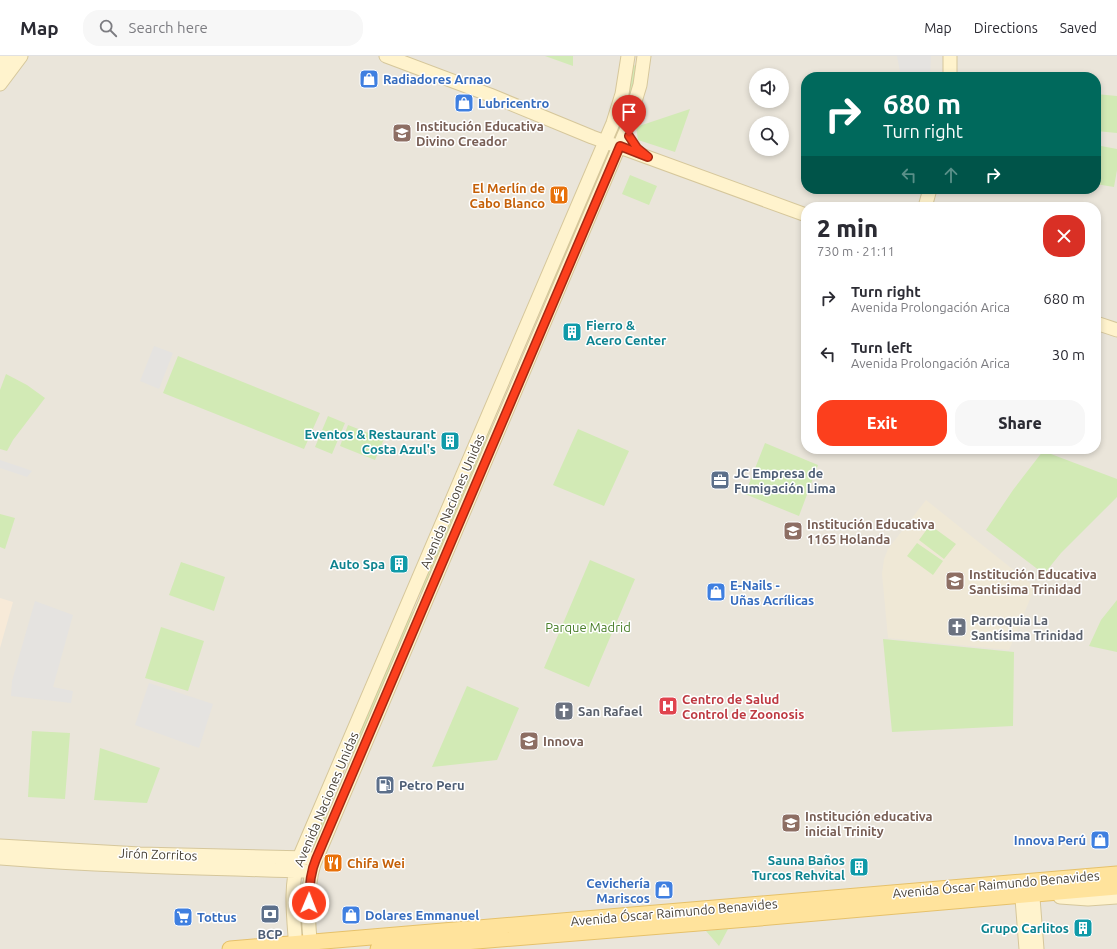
<!DOCTYPE html>
<meta charset="utf-8">
<style>
:root{--surface:#fff;--page:#f7f7f7;--text:#2b2b33;--muted:#7c7c81;--line:#e1e1e2;--accent:#fc3f1d}
body{margin:0;font-family:Ubuntu,sans-serif;background:var(--page);color:var(--text);height:100vh;display:flex;flex-direction:column;font-size:15px;white-space:nowrap}
*{box-sizing:border-box;margin:0}
p{font-size:13px;color:var(--muted)}
.icon{flex:none;width:22px;height:22px;fill:none;stroke:currentColor;stroke-width:2;stroke-linecap:round;stroke-linejoin:round}
.map{position:relative;flex:1;overflow:hidden}
.details{position:absolute;left:801px;top:146px;width:300px;height:252px;display:flex;flex-direction:column;background:var(--surface);border-radius:16px;box-shadow:0 2px 6px #0003}
.details>*{flex:none}
.guide{position:absolute;left:801px;top:16px;width:300px;height:122px;border-radius:16px;box-shadow:0 2px 6px #0003;background:#00695c;color:#fff;overflow:hidden}
.tools{position:absolute;left:749px;top:12px;display:grid;gap:8px}
.tools a{display:grid;place-items:center;width:40px;height:40px;border-radius:50%;background:var(--surface);box-shadow:0 2px 6px #0003;font-size:20px}
.pin{position:absolute;display:grid;place-items:center;width:34px;height:34px;color:#fff;margin:-41px -17px;border-radius:50% 50% 50% 0;rotate:-45deg;box-shadow:0 0 4px #0007}
.pin .icon{rotate:45deg}
.me{position:absolute;width:44px;margin:-22px;rotate:1deg;stroke-linejoin:round;filter:drop-shadow(0 0 3px #0008)}
.turn{display:flex;align-items:center;gap:14px;height:84px;padding:0 16px;font-size:18px}
.turn .icon{width:52px;height:52px;stroke-width:2.5}
.turn b{display:block;font-size:28px;line-height:34px}
.lanes{display:flex;align-items:center;height:38px;padding:0 16px;background:#0003;justify-content:center;gap:20px;direction:ltr}
.lanes .off{opacity:.35}
.round{display:grid;place-items:center;flex:none;width:42px;height:42px;border-radius:16px;background:var(--page)}
.headline{display:flex;align-items:center;justify-content:space-between;height:68px;padding:0 16px}
h1{font-size:24px;font-weight:800;line-height:30px}
.action{display:flex;gap:8px;margin-top:auto;padding:8px 16px}
.action a{flex:1;height:46px;border-radius:16px;background:var(--accent);color:#fff;font-size:16px;font-weight:800;line-height:46px;text-align:center}
.action a+a{background:var(--page);color:var(--text)}
ul{padding:0;list-style:none}
li{display:flex;align-items:center;gap:12px;height:56px;padding:0 16px}
li div{flex:1}
li b{display:block;font-size:15px}
li em{font-style:normal}
header{display:flex;align-items:center;gap:24px;box-sizing:border-box;height:56px;padding:0 20px;background:var(--surface);border-bottom:1px solid var(--line)}
header strong{font-size:19px}
nav{display:flex;gap:22px;margin-inline-start:auto;font-size:14px}
.search{width:280px;height:36px;background:var(--page);display:flex;align-items:center;gap:10px;box-sizing:border-box;padding:0 14px;border-radius:16px;color:var(--muted);font-size:15px}
.map>svg:first-child{display:block}
.residential{fill:#eae5da;fill-rule:evenodd}
.commercial{fill:#f7ead8}
.education{fill:#efe8d6}
.green{fill:#d2eab5}
.parking{fill:#e5e3e0}
.lines{fill:none;stroke-linecap:round;stroke-linejoin:round}
.secondary-casing{stroke:#d6c79b;stroke-width:15}
.primary-casing{stroke:#e6c16a;stroke-width:17}
.secondary{stroke:#fff3cd;stroke-width:13}
.primary{stroke:#ffe39c;stroke-width:15}
.route-casing{stroke:#a42913;stroke-width:10}
.route{stroke:#fc3f1d;stroke-width:7}
.labels{text-anchor:middle;stroke-width:3;stroke-linejoin:round;paint-order:stroke}
.shop-label{font-size:13px;font-weight:bold;fill:#366cbe;stroke:#fff;text-anchor:start}
.education-label{font-size:13px;font-weight:bold;fill:#785e54;stroke:#fff;text-anchor:start}
.food-label{font-size:13px;font-weight:bold;fill:#c56008;stroke:#fff;text-anchor:end}
.culture-label{font-size:13px;font-weight:bold;fill:#0d838f;stroke:#fff;text-anchor:end}
.service-label{font-size:13px;font-weight:bold;fill:#4e5e75;stroke:#fff;text-anchor:start}
.street-label{font-size:13px;fill:#4b4439;stroke:#fff}
.worship-label{font-size:13px;font-weight:bold;fill:#5b616d;stroke:#fff;text-anchor:start}
.park-label{font-size:13px;fill:#4a7f2a;stroke:#fff}
.health-label{font-size:13px;font-weight:bold;fill:#be3a42;stroke:#fff;text-anchor:start}
</style>
<header>
<strong>Map</strong>
<div class="search"><svg class="icon" aria-label="search" viewBox="0 0 24 24"><circle cx="10" cy="10" r="6"/><path d="M15 15l6 6"/></svg>Search here</div>
<nav><a>Map</a><a>Directions</a><a>Saved</a></nav>
</header>
<div class="map">
<svg width="1117" height="893" viewBox="0 0 1117 893">
<rect width="100%" height="100%" fill="#f6f3ec"/>
<!-- residential -->
<path class="residential" d="M0 0H1117V893H0ZM756 19H782V45H756ZM806 21H1096V133H806ZM756 67H782V93H756ZM806 151H1096V393H806Z"/>
<!-- commercial -->
<path class="commercial" d="M0 542 13 546 0 592Z"/>
<!-- education -->
<path class="education" d="M926 444 1035 531 1009 594 888 582 882 518 884 503 888 493Z"/>
<!-- green -->
<path class="green" d="M545 0H573V10Z
M636 9 638 11 628 52H626L633 10Z
M1096 38 1117 40V77L1096 75Z
M690 53 675 96 638 84 636 71Z
M1096 89 1117 93V114L1114 131 1096 128Z
M605 93 611 95 549 240 547 239 549 232Z
M630 119 657 130 649 149 622 138Z
M178 300 320 357 304 393 163 337Z
M6 318 27 329 45 342 13 384 7 395 0 393V334Z
M328 360 345 367 332 398 315 391Z
M492 367 488 385 423 538 419 537Z
M348 369 384 383 375 404 340 390Z
M578 373 629 395 604 450 553 429Z
M765 387 818 409 799 460 745 438Z
M1043 395 1117 423V441L1061 497 1044 518 986 474 1013 434Z
M0 458 15 462 5 493 0 491Z
M930 469 956 488 944 503 919 484Z
M917 487 943 505 933 519 907 500Z
M590 504 635 523 589 631 544 612Z
M181 506 225 521 214 555 169 539Z
M1117 544V596L1089 590 1101 564Z
M411 555 415 557 339 734H338L352 701 355 684Z
M161 571 204 585 188 635 145 622Z
M883 583 1014 596 1013 670 892 676Z
M467 630 519 652 497 704 432 711Z
M32 675 70 677 65 743 28 741Z
M100 692 160 712 147 747 94 744Z
M324 759 327 761 317 789 311 787Z
M299 827H305L304 865H299Z
M728 873 719 890 706 875Z"/>
<!-- parking -->
<path class="parking" d="M897 0H931L930 21H901Z
M154 290 173 297 159 333 140 325Z
M0 404 24 412 32 415 27 421 0 412Z
M35 545 73 559 53 631 73 635 71 647 11 640 12 625Z
M149 627 213 648 199 692 135 669Z"/>
<g class="lines">
<!-- secondary casing -->
<g class="secondary-casing">
<path id="secondary" d="M386 0 490 39 592 81 806 159
M0 11 8 0
M950 21V0
M0 28 21 0
M925 151 930 133
M1096 267 1117 274
M0 790 140 798 308 802
M0 802C101 810 203 812 304 815
M1032 829 1037 893
M1021 830 1026 893
M1060 841 1088 843 1117 841
M296 893C294 863 289 831 299 802L613 67 622 38 628 0
M311 893C308 867 306 833 314 808L627 72 640 29 644 0"/>
</g>
<!-- primary casing -->
<g class="primary-casing">
<path id="primary" d="M230 893 1117 818
M378 893 748 863 1117 831"/>
</g>
<!-- secondary -->
<use href="#secondary" class="secondary"/>
<!-- primary -->
<use href="#primary" class="primary"/>
</g>
<g class="lines">
<!-- route casing -->
<g class="route-casing">
<path id="route" d="M309 847C309 831 310 817 316 803L620 90 648 101 637 92 629 80"/>
</g>
<!-- route -->
<use href="#route" class="route"/>
</g>
<!-- icons -->
<defs>
<g id="shop-square" transform="scale(1)"><rect x="-9" y="-9" width="18" height="18" rx="4" fill="#3f7fe0" stroke="#fff"/><path d="M-5-2.5h2.3a2.7 3.5 0 0 1 5.4 0H5L5.5 6h-11ZM-1.5-2.5h3a1.5 2.3 0 0 0-3 0Z" fill="#fff"/></g>
<g id="school-square" transform="scale(1)"><rect x="-9" y="-9" width="18" height="18" rx="4" fill="#8d6e63" stroke="#fff"/><path d="M0-5L7-2L0 1L-7-2ZM-4 1L0 2.5L4 1V4Q0 6-4 4Z" fill="#fff"/></g>
<g id="restaurant-square" transform="scale(1)"><rect x="-9" y="-9" width="18" height="18" rx="4" fill="#e8710a" stroke="#fff"/><path d="M-5-6h1v4h1v-4h1v4h1v-4h1v5L-1.5 .5V6h-2V.5L-5-1ZM5-6V6H3V1.5H1.5Q1.5-4 5-6Z" fill="#fff"/></g>
<g id="building-square" transform="scale(1)"><rect x="-9" y="-9" width="18" height="18" rx="4" fill="#0f9aa8" stroke="#fff"/><path d="M-4-6H4V6H1V3H-1V6H-4ZM-2.5-4.3h1.7v1.8h-1.7ZM.8-4.3h1.7v1.8H.8ZM-2.5-1h1.7V.8h-1.7ZM.8-1h1.7V.8H.8Z" fill="#fff"/></g>
<g id="office-square" transform="scale(1)"><rect x="-9" y="-9" width="18" height="18" rx="4" fill="#5c6f8a" stroke="#fff"/><path d="M-6-3h4V-5.5h4V-3h4V5H-6ZM-1-4.5V-3h2v-1.5ZM-6 0V1H6V0Z" fill="#fff"/></g>
<g id="church-square" transform="scale(1)"><rect x="-9" y="-9" width="18" height="18" rx="4" fill="#6b7280" stroke="#fff"/><path d="M-1.2-6h2.4v3.5h3.3v2.4h-3.3V6h-2.4V-.1h-3.3v-2.4h3.3Z" fill="#fff"/></g>
<g id="hospital-square" transform="scale(1)"><rect x="-9" y="-9" width="18" height="18" rx="4" fill="#e0444e" stroke="#fff"/><path d="M-5-5h3v3.5h4V-5h3V5h-3V1.5h-4V5h-3Z" fill="#fff"/></g>
<g id="fuel-square" transform="scale(1)"><rect x="-9" y="-9" width="18" height="18" rx="4" fill="#5c6f8a" stroke="#fff"/><path d="M-5.5-6h7V0h2V4h1.3V-2.5L3-4.5l.8-.8L6-3V5H2.5V1h-1V6h-7ZM-4.2-4.7v3.2H.2V-4.7Z" fill="#fff"/></g>
<g id="bank-square" transform="scale(1)"><rect x="-9" y="-9" width="18" height="18" rx="4" fill="#5c6f8a" stroke="#fff"/><path d="M-6-4H6V4H-6ZM0-2.3a2.3 2.3 0 1 0 0 4.6a2.3 2.3 0 1 0 0-4.6Z" fill="#fff"/></g>
<g id="supermarket-square" transform="scale(1)"><rect x="-9" y="-9" width="18" height="18" rx="4" fill="#3f7fe0" stroke="#fff"/><path d="M-6-5.5h2.5l.6 2H6L4.5 2H-2.5L-4.4-4H-6ZM-1.5 3.2a1.3 1.3 0 1 0 .1 0ZM3 3.2a1.3 1.3 0 1 0 .1 0Z" fill="#fff"/></g>
</defs>
<g fill-rule="evenodd">
<use href="#shop-square" x="369" y="23"/>
<use href="#shop-square" x="464" y="47"/>
<use href="#school-square" x="402" y="77"/>
<use href="#restaurant-square" x="559" y="139"/>
<use href="#building-square" x="572" y="276"/>
<use href="#building-square" x="450" y="385"/>
<use href="#office-square" x="720" y="424"/>
<use href="#school-square" x="793" y="475"/>
<use href="#building-square" x="399" y="508"/>
<use href="#school-square" x="955" y="525"/>
<use href="#shop-square" x="716" y="536"/>
<use href="#church-square" x="957" y="571"/>
<use href="#hospital-square" x="668" y="650"/>
<use href="#church-square" x="564" y="655"/>
<use href="#school-square" x="529" y="685"/>
<use href="#fuel-square" x="385" y="729"/>
<use href="#school-square" x="791" y="767"/>
<use href="#shop-square" x="1100" y="784"/>
<use href="#restaurant-square" x="333" y="807"/>
<use href="#building-square" x="859" y="811"/>
<use href="#shop-square" x="664" y="834"/>
<use href="#bank-square" x="270" y="858"/>
<use href="#shop-square" x="351" y="859"/>
<use href="#supermarket-square" x="183" y="861"/>
<use href="#building-square" x="1083" y="872"/>
</g>
<g class="labels">
<!-- shop labels -->
<g class="shop-label">
<text x="383" y="28">Radiadores Arnao</text>
<text x="478" y="52">Lubricentro</text>
<text x="730" y="534">E-Nails -<tspan x="730" dy="15">Uñas Acrílicas</tspan></text>
<text x="1086" y="789" text-anchor="end">Innova Perú</text>
<text x="650" y="832" text-anchor="end">Cevichería<tspan x="650" dy="15">Mariscos</tspan></text>
<text x="365" y="864">Dolares Emmanuel</text>
<text x="197" y="866">Tottus</text>
</g>
<!-- education labels -->
<g class="education-label">
<text x="416" y="75">Institución Educativa<tspan x="416" dy="15">Divino Creador</tspan></text>
<text x="807" y="473">Institución Educativa<tspan x="807" dy="15">1165 Holanda</tspan></text>
<text x="969" y="523">Institución Educativa<tspan x="969" dy="15">Santisima Trinidad</tspan></text>
<text x="543" y="690">Innova</text>
<text x="805" y="765">Institución educativa<tspan x="805" dy="15">inicial Trinity</tspan></text>
</g>
<!-- food labels -->
<g class="food-label">
<text x="545" y="137">El Merlín de<tspan x="545" dy="15">Cabo Blanco</tspan></text>
<text x="347" y="812" text-anchor="start">Chifa Wei</text>
</g>
<!-- culture labels -->
<g class="culture-label">
<text x="586" y="274" text-anchor="start">Fierro &amp;<tspan x="586" dy="15">Acero Center</tspan></text>
<text x="436" y="383">Eventos &amp; Restaurant<tspan x="436" dy="15">Costa Azul's</tspan></text>
<text x="385" y="513">Auto Spa</text>
<text x="845" y="809">Sauna Baños<tspan x="845" dy="15">Turcos Rehvital</tspan></text>
<text x="1069" y="877">Grupo Carlitos</text>
</g>
<!-- service labels -->
<g class="service-label">
<text x="734" y="422">JC Empresa de<tspan x="734" dy="15">Fumigación Lima</tspan></text>
<text x="399" y="734">Petro Peru</text>
<text x="270" y="883" text-anchor="middle">BCP</text>
</g>
<!-- street labels -->
<g class="street-label">
<text transform="translate(452 445) rotate(-67)" y="5">Avenida Naciones Unidas</text>
<text transform="translate(326 743) rotate(-67)" y="5">Avenida Naciones Unidas</text>
<text transform="translate(158 798) rotate(2)" y="5">Jirón Zorritos</text>
<text transform="translate(996 828) rotate(-5)" y="5">Avenida Óscar Raimundo Benavides</text>
<text transform="translate(674 856) rotate(-5)" y="5">Avenida Óscar Raimundo Benavides</text>
</g>
<!-- worship labels -->
<g class="worship-label">
<text x="971" y="569">Parroquia La<tspan x="971" dy="15">Santísima Trinidad</tspan></text>
<text x="578" y="660">San Rafael</text>
</g>
<!-- park labels -->
<g class="park-label">
<text x="588" y="576">Parque Madrid</text>
</g>
<!-- health labels -->
<g class="health-label">
<text x="682" y="648">Centro de Salud<tspan x="682" dy="15">Control de Zoonosis</tspan></text>
</g>
</g>
</svg>
<div class="tools">
<a><svg class="icon" aria-label="sound" viewBox="0 0 24 24"><path d="M4 9h4l5-4v14l-5-4H4zM17 9q2 3 0 6"/></svg></a>
<a><svg class="icon" aria-label="search" viewBox="0 0 24 24"><circle cx="10" cy="10" r="6"/><path d="M15 15l6 6"/></svg></a>
</div>
<div class="pin" style="left:629px;top:80px;background:#d93025"><svg class="icon" aria-label="arrive" viewBox="0 0 24 24"><path d="M6 21V4h12l-3 4 3 4H6"/></svg></div>
<svg class="me" style="left:309px;top:847px" viewBox="-20 -20 40 40"><circle r="17" fill="#fc3f1d" stroke="#fff" stroke-width="3"/><path d="M0-11L8 9 0 5-8 9z" fill="#fff"/></svg>
<div class="guide">
<div class="turn"><svg class="icon" aria-label="right" viewBox="0 0 24 24"><path d="M7 20v-9h11M14 6l5 5-5 5"/></svg><div><b>680 m</b>Turn right</div></div>
<div class="lanes"><svg class="icon off" aria-label="left" viewBox="0 0 24 24"><path d="M17 20v-9H6M10 6l-5 5 5 5"/></svg><svg class="icon off" aria-label="ahead" viewBox="0 0 24 24"><path d="M12 20V5M6 11l6-6 6 6"/></svg><svg class="icon" aria-label="right" viewBox="0 0 24 24"><path d="M7 20v-9h11M14 6l5 5-5 5"/></svg></div>
</div>
<section class="details">
<div class="headline"><div><h1>2 min</h1><p>730 m · 21:11</p></div><a class="round" style="background:#d93025;color:#fff"><svg class="icon" aria-label="close" viewBox="0 0 24 24"><path d="M6 6l12 12M18 6L6 18"/></svg></a></div>
<ul>
<li><svg class="icon" aria-label="right" viewBox="0 0 24 24"><path d="M7 20v-9h11M14 6l5 5-5 5"/></svg><div><b>Turn right</b><p>Avenida Prolongación Arica</p></div><em>680 m</em></li>
<li><svg class="icon" aria-label="left" viewBox="0 0 24 24"><path d="M17 20v-9H6M10 6l-5 5 5 5"/></svg><div><b>Turn left</b><p>Avenida Prolongación Arica</p></div><em>30 m</em></li>
</ul>
<div class="action"><a>Exit</a><a>Share</a></div>
</section>
</div>
